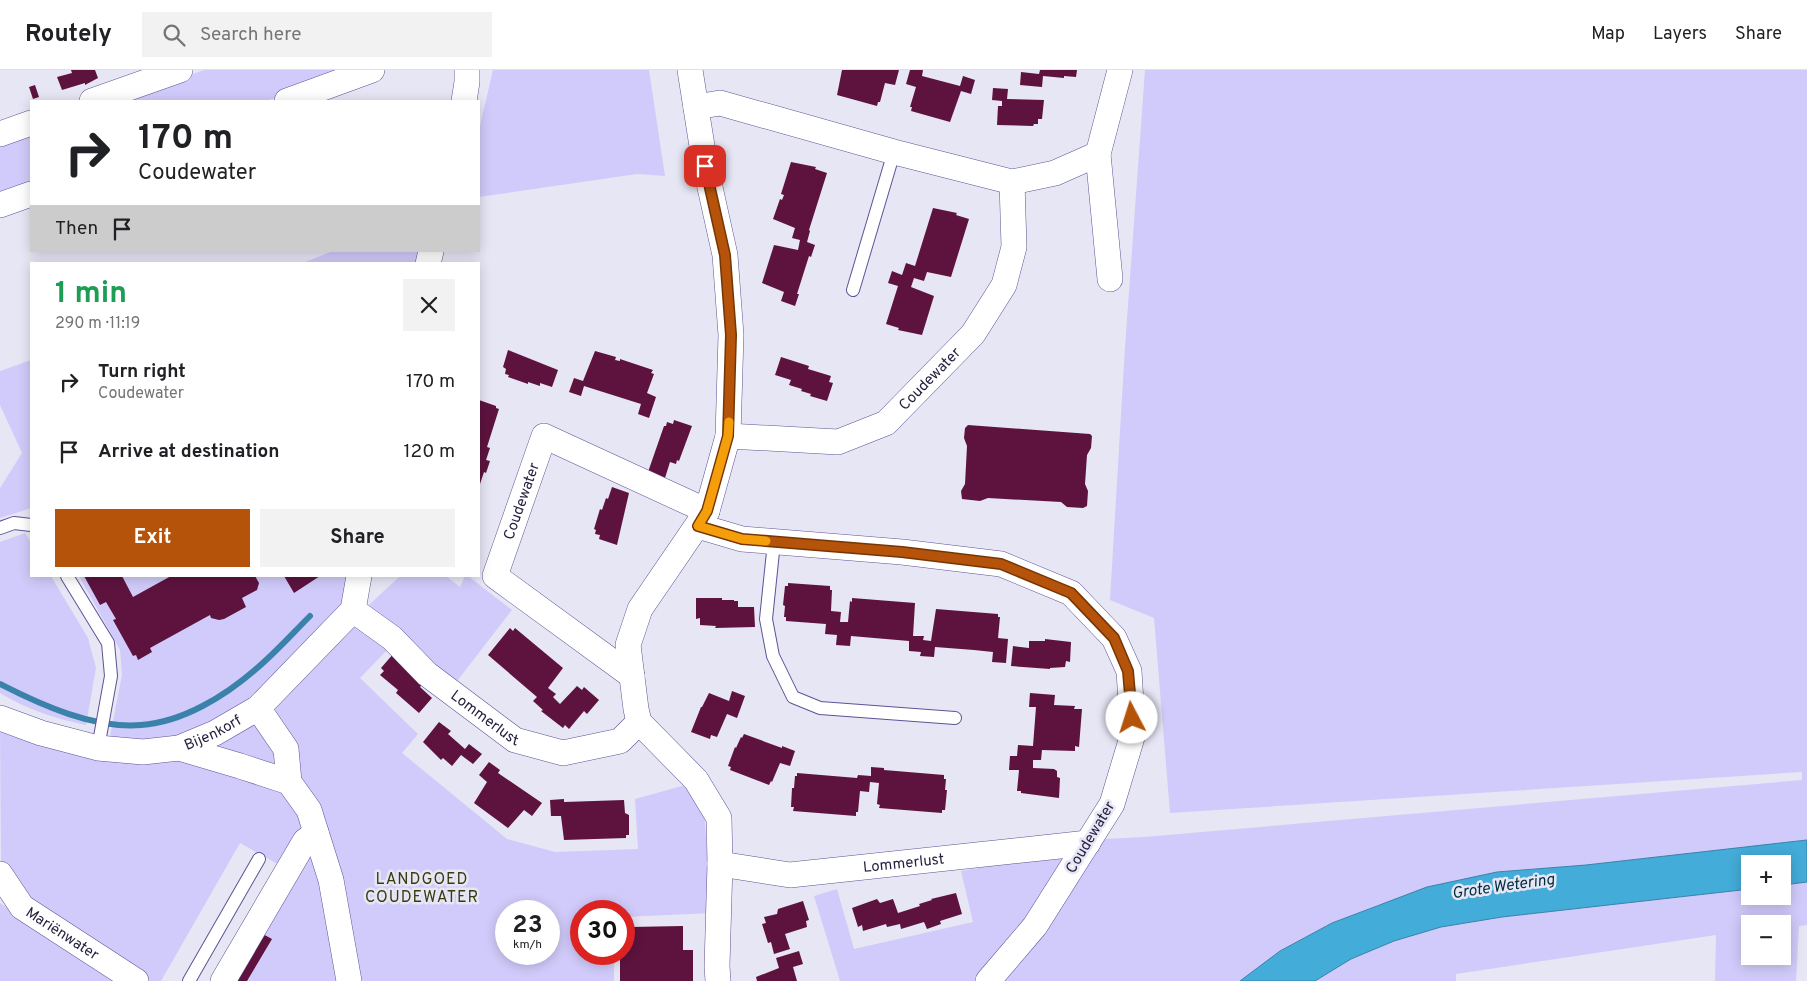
<!DOCTYPE html>
<meta charset="utf-8">
<style>
:root{--surface:#fff;--page:#f2f2f2;--text:#202124;--muted:#757577;--line:#e0e0e0;--accent:#b45309}
body{margin:0;font-family:Overpass,sans-serif;background:var(--page);color:var(--text);height:100vh;display:flex;flex-direction:column;font-size:19px;white-space:nowrap}
*{box-sizing:border-box;margin:0}
p{font-size:16px;color:var(--muted)}
.icon{flex:none;width:28px;height:28px;fill:none;stroke:currentColor;stroke-width:2;stroke-linecap:round;stroke-linejoin:round}
.map{position:relative;flex:1;overflow:hidden}
.drawer{position:absolute;left:30px;top:192px;width:450px;height:315px;display:flex;flex-direction:column;background:var(--surface);border-radius:0px;box-shadow:0 2px 12px #0003}
.drawer>*{flex:none}
.guide{position:absolute;left:30px;top:30px;width:450px;height:152px;border-radius:0px;box-shadow:0 2px 12px #0003;background:#fff;color:var(--text);overflow:hidden}
.controls{position:absolute;left:1741px;top:785px;display:grid;gap:10px}
.controls a{display:grid;place-items:center;width:50px;height:50px;border-radius:0px;background:var(--surface);box-shadow:0 2px 12px #0003;font-size:25px}
.speed{position:absolute;left:495px;top:830px;display:flex;gap:10px;font-size:25px;font-weight:700;text-align:center}
.speed>*{display:grid;place-content:center;width:65px;height:65px;border-radius:50%;background:var(--surface);box-shadow:0 2px 12px #0003;line-height:1}
.speed small{font-size:12px;font-weight:400}
.speed .limit{border:8px solid #d22;background:#fff;color:#111}
.pin{position:absolute;display:grid;place-items:center;width:42px;height:42px;color:#fff;margin:-21px;border-radius:10px;box-shadow:0 2px 8px #0006}
.me{position:absolute;width:55px;margin:-28px;rotate:355deg;stroke-linejoin:round;filter:drop-shadow(0 0 4px #0008)}
.turn{display:flex;align-items:center;gap:18px;height:105px;padding:0 25px;font-size:22px}
.turn .icon{width:65px;height:65px;stroke-width:2.5}
.turn b{display:block;font-size:35px;line-height:42px}
.then{display:flex;align-items:center;height:48px;padding:0 25px;background:#0003;gap:10px;font-size:19px}
.round{display:grid;place-items:center;flex:none;width:52px;height:52px;border-radius:0px;background:var(--page)}
.head{display:flex;align-items:center;justify-content:space-between;height:85px;padding:0 25px}
h1{font-size:30px;font-weight:700;line-height:38px;color:#1e9e55}
.button{display:flex;gap:10px;margin-top:auto;padding:10px 25px}
.button a{flex:1;height:58px;border-radius:0px;background:var(--accent);color:#fff;font-size:20px;font-weight:700;line-height:58px;text-align:center}
.button a+a{background:var(--page);color:var(--text)}
ul{padding:0;list-style:none}
li{display:flex;align-items:center;gap:15px;height:70px;padding:0 25px}
li div{flex:1}
li b{display:block;font-size:19px}
li em{font-style:normal}
header{display:flex;align-items:center;gap:30px;box-sizing:border-box;height:70px;padding:0 25px;background:var(--surface);border-bottom:1px solid var(--line)}
header strong{font-size:24px}
nav{display:flex;gap:28px;margin-inline-start:auto;font-size:18px}
.search{width:350px;height:45px;background:var(--page);display:flex;align-items:center;gap:12px;box-sizing:border-box;padding:0 18px;border-radius:0px;color:var(--muted);font-size:19px}
.map>svg:first-child{display:block}
.green{fill:#d0cbfa;fill-rule:evenodd}
.water{fill:#43acd8;stroke:#3a82a9}
.lines{fill:none;stroke-linecap:round;stroke-linejoin:round}
.stream{stroke:#3a82a9;stroke-width:6}
.building{fill:#5d133e}
.service-casing{stroke:#5e5396;stroke-width:14}
.minor-casing{stroke:#5e5396;stroke-width:26}
.service{stroke:#fff;stroke-width:12}
.minor{stroke:#fff;stroke-width:25}
.route-casing{stroke:#753606;stroke-width:12}
.route{stroke:#b45309;stroke-width:9}
.slow{stroke:#f59e0b;stroke-width:9}
.labels{text-anchor:middle;stroke-width:5;stroke-linejoin:round;paint-order:stroke}
.street-label{font-size:15px;fill:#241f3c;stroke:#e7e6f5}
.neighbourhood-label{font-size:16px;letter-spacing:1px;fill:#3a3a11;stroke:#e7e6f5}
.water-label{font-size:16px;font-style:italic;fill:#002e40;stroke:#e7e6f5}
</style>
<header>
<strong>Routely</strong>
<div class="search"><svg class="icon" aria-label="search" viewBox="0 0 24 24"><circle cx="10" cy="10" r="6"/><path d="M15 15l6 6"/></svg>Search here</div>
<nav><a>Map</a><a>Layers</a><a>Share</a></nav>
</header>
<div class="map">
<svg width="1807" height="911" viewBox="0 0 1807 911">
<rect width="100%" height="100%" fill="#e7e6f5"/>
<!-- green -->
<path class="green" d="M204 0H353L266 31H117Z
M493 0H649L665 106 637 104 479 127V60Z
M1145 0H1807V770L1586 795 1497 802 1380 834 1332 853 1280 881 1240 911H995L1104 769 1144 767 1802 710V702L1170 743 1154 548 1110 530 1125 277Z
M31 62V116L0 127V73Z
M333 181H425L422 194H300Z
M31 290V438L0 448V418L22 383 0 335V301Z
M25 463 31 473V506H51L88 568 96 598 86 655C56 649 26 639 0 623V472Z
M79 506H350L342 537 330 555 238 640 166 672 115 675 110 666 122 605 120 580Z
M400 506H446L460 517 465 506H468L512 540 454 615 446 609 369 535Z
M350 555 367 558 392 575 360 608 418 664 402 683 507 769 555 782 638 779 635 729 689 714 704 740 711 843 624 847V841H581V884H614V911H355L302 716 277 647 275 636ZM506 841H549V884H506Z
M256 651 282 696 213 681 212 673Z
M0 655 179 687 280 718 308 758 281 796 240 773 161 911H145L30 832 1 793Z
M311 774 324 817 336 911H228Z
M1070 782 1052 811 989 900 977 911H840L814 826 837 819 854 879 973 852 961 801Z
M1807 812V855L1799 856 1796 911H1715L1716 865 1456 904V911H1315L1351 889 1394 871 1441 857 1502 847 1750 819V826H1782L1783 815ZM1750 854H1782V886H1750Z
M0 833 117 911H0Z"/>
<!-- water -->
<path class="water" d="M1807 770V812L1783 815 1782 794H1750V819L1502 847 1441 857 1394 871 1351 889 1315 911H1240L1280 881 1332 853 1427 817 1497 802 1586 795Z"/>
<g class="lines">
<!-- stream -->
<path class="stream" d="M0 614C41 635 94 659 141 655 183 652 225 626 256 599 275 583 292 564 310 546"/>
</g>
<!-- building -->
<path class="building" d="M71 0H95L98 8 85 15V13L62 20 57 7 72 3Z
M842 0H899L895 15 885 13 880 32H878L877 36 837 25Z
M910 0H923L922 6 960 16 963 6 975 10 971 24 961 21 950 52 911 41 912 37H910L916 17 906 14Z
M1040 0H1077L1076 7 1064 6V8L1043 6 1042 17 1020 15 1021 2 1039 4Z
M35 15 39 27 33 29 29 17Z
M993 18 1008 19 1007 29 1044 30 1042 49H1038V54H1034L1033 56 997 55 998 36H1002V31L992 30Z
M791 92 816 97 815 99 827 103 809 160 810 161 807 172 815 175 811 187 809 186 797 224H799L795 236 781 231 784 222 762 213 774 175 798 180 800 170 792 168 795 158 773 149 780 129 782 130 784 125 781 124Z
M933 138 957 143 956 145 969 149 951 207 927 202 924 211 914 208 911 217 934 226 922 265 898 260 899 258 886 254 898 216 888 213 892 201 902 205 906 193 915 196Z
M508 280 558 300 552 317 540 313V316L528 312V314L508 307 509 305 505 304 506 299 503 297Z
M595 281 616 287 615 290 620 291V289L653 300 651 303 654 304 647 323 656 327 649 348 638 344 641 334 584 316 581 326 569 322 574 308 583 311Z
M781 287 809 296 808 299 831 306 829 312 833 313 827 331 810 326 811 324 801 321 802 319 789 315 791 310 775 305Z
M479 330 496 336V338L499 339 487 377 490 378 486 390 490 391 486 403 484 402 479 417Z
M674 350 692 356 679 391 677 390 676 394 670 392 665 408 648 402 664 356H666L667 352 673 354Z
M968 355 1090 364 1092 366 1091 378 1087 385 1085 414 1088 421 1087 436 1083 438 1067 437 1061 432 988 428 980 431 962 429 961 421 965 414 967 376 964 368 965 358Z
M612 417 629 423 617 475 599 469 600 465 595 464 596 460 594 459 600 439 602 440 606 428 608 429Z
M84 506H122L133 527 171 506H255L259 513 257 520 242 528 246 537 224 549 219 550 211 548 210 545 150 578 152 582 138 590 136 585 133 586 113 550 116 549 106 532 100 535Z
M284 506H320L294 523Z
M788 513 830 516V520H832L831 541 841 542 840 552H848L850 531 852 532V528L915 533 913 566H924L923 570 931 571 936 539 998 544V547H1000L998 568 1008 569 1006 593 992 592 993 582 974 580 935 577 934 587 920 586 921 582 909 581V571L851 566 850 576 836 575 837 565 825 564 826 554 786 551V547H784L785 536 783 535 785 516H788Z
M696 528H722V530H734V531H738V537H754L755 557 715 558 716 556 700 555V548L696 549Z
M510 558 513 561 515 558 563 598 548 618 556 624 553 627 560 634 577 616 582 620 584 617 599 630 587 644 584 641 569 659 565 655 563 658 541 641 543 640 533 631 537 627 488 585Z
M1045 569 1071 572 1070 592 1066 591 1065 597 1050 598V599L1011 596 1013 576 1029 578V571H1045Z
M394 583 423 613 420 617 432 628 419 643 396 623 398 620 380 605 384 601 381 598Z
M732 621 745 626 737 648 727 644 717 667 711 665 710 669 691 662 701 637H702L709 623 729 631Z
M1030 623 1055 625 1054 635 1075 636 1074 639H1082L1079 677 1075 676V681L1042 680 1041 690H1033V698L1054 699 1057 701V707L1060 708 1059 728 1021 723V721H1017L1019 700H1009L1010 686H1017L1018 675 1033 676 1036 637H1029Z
M439 652 451 661 448 664 465 679 469 674 482 684 473 694 461 685 452 696 443 688 441 690 423 672Z
M744 664 782 678V676L795 681 790 696 780 693 772 712 771 711 769 715 730 700 731 697 728 696 735 677 736 678 741 667 742 668Z
M489 692 500 700 498 703 542 733 532 746 524 740 508 758 474 733 487 712 479 705Z
M871 697 884 698V700L944 705V709H946L945 720H947L945 740H942V743L879 738 880 735 877 734 879 713 870 712 869 722 860 721 858 742H856V746L793 741 794 737H791L792 718H794L795 706H797V703L857 708 858 705 871 706Z
M564 729V732L624 730 625 743 629 745V765H626V768L564 770 561 746H551L550 730Z
M956 823 962 844 940 851 941 854 927 859 924 852 901 859 900 854 887 857 886 854 863 861 862 855 858 857 852 838 877 829 880 833 893 829 898 843 920 836 919 834 932 830 931 829Z
M803 831 809 850 806 851 807 857 785 864 790 879 774 884 771 872 768 873 762 854 766 853 764 847 777 844 778 839Z
M683 856V880H693V911H620V884H624V881L630 880V857Z
M259 862 272 869 247 911H230Z
M799 881 803 894 793 897 797 911H757L756 907 779 898 776 888Z"/>
<g class="lines">
<!-- service casing -->
<g class="service-casing">
<path id="service" d="M853 220 894 82
M0 458 14 453 31 455
M774 472 766 549 773 586 793 627 820 638 955 648
M67 506 108 573 111 606 98 678
M189 911 259 789"/>
</g>
<!-- minor casing -->
<g class="minor-casing">
<g id="minor">
<path d="M690 0 705 95 725 185 731 265 728 366 707 441 640 539 628 575 636 639 639 652 696 710 719 748 720 794 717 896 718 911"/>
<path d="M92 31 180 0"/>
<path d="M287 31 372 0"/>
<path d="M464 31 467 12V0"/>
<path d="M696 37 720 33 894 82 1012 112 1055 103 1098 84"/>
<path d="M0 64 31 53"/>
<path d="M0 135 31 124"/>
<path d="M428 194 431 181"/>
<path d="M1110 209 1098 84 1120 0"/>
<path id="s1" d="M728 366 838 372 886 353 973 264 1004 215 1014 177 1012 112"/>
<path d="M698 456 742 469 902 482 1001 494 1071 523 1114 568 1129 601 1133 664 1112 734 1035 856 988 911"/>
<path id="s2" d="M353 540 392 568 427 604 515 670 563 683 620 671 639 652"/>
<path id="s3" d="M632 606 495 506 544 366 707 441"/>
<path d="M258 638 286 679 289 712 309 740 331 810 349 911"/>
<path id="s4" d="M0 648 41 663 98 678 143 682 179 678 215 663 258 638 353 540 359 506"/>
<path d="M179 678 240 696 289 712"/>
<path id="s5" d="M720 794 790 805 1088 773"/>
<path id="s6" d="M0 804 22 837 136 911"/>
<path d="M223 911 305 771 316 763"/>
</g>
</g>
<!-- service -->
<use href="#service" class="service"/>
<!-- minor -->
<use href="#minor" class="minor"/>
</g>
<g class="lines">
<!-- route casing -->
<g class="route-casing">
<path id="route" d="M705 96 725 185 731 265 728 366 707 441 698 456 742 469 902 482 1001 494 1071 523 1114 568 1128 601 1132 648"/>
</g>
<!-- route -->
<use href="#route" class="route"/>
<!-- slow -->
<path class="slow" d="M729 352 728 366 707 441 698 456 742 469 766 471"/>
</g>
<g class="labels">
<!-- street labels -->
<g class="street-label">
<text dy="5" stroke="none"><textPath href="#s1" startOffset="224">Coudewater</textPath></text>
<text dy="5" stroke="none"><textPath href="#s3" startOffset="249">Coudewater</textPath></text>
<text dy="5" stroke="none"><textPath href="#s2" startOffset="171">Lommerlust</textPath></text>
<text dy="5" stroke="none"><textPath href="#s4" startOffset="221">Bijenkorf</textPath></text>
<text transform="translate(1090 767) rotate(-59)" y="5">Coudewater</text>
<text dy="5" stroke="none"><textPath href="#s5" startOffset="185">Lommerlust</textPath></text>
<text dy="5" stroke="none"><textPath href="#s6" startOffset="88">Mariënwater</textPath></text>
</g>
<!-- neighbourhood labels -->
<g class="neighbourhood-label">
<text x="422" y="814">LANDGOED<tspan x="422" dy="18">COUDEWATER</tspan></text>
</g>
<!-- water labels -->
<g class="water-label">
<text transform="translate(1503 815) rotate(-8)" y="6">Grote Wetering</text>
</g>
</g>
</svg>
<div class="controls">
<a>+</a>
<a>−</a>
</div>
<div class="speed"><div>23<small>km/h</small></div><div class="limit">30</div></div>
<div class="pin" style="left:705px;top:96px;background:#d93025"><svg class="icon" aria-label="arrive" viewBox="0 0 24 24"><path d="M6 21V4h12l-3 4 3 4H6"/></svg></div>
<svg class="me" style="left:1132px;top:648px" viewBox="-20 -20 40 40"><circle r="19" fill="#fff"/><path d="M0-13L10 11 0 6-10 11z" fill="#b45309"/></svg>
<div class="guide">
<div class="turn"><svg class="icon" aria-label="right" viewBox="0 0 24 24"><path d="M7 20v-9h11M14 6l5 5-5 5"/></svg><div><b>170 m</b>Coudewater</div></div>
<div class="then">Then<svg class="icon" aria-label="arrive" viewBox="0 0 24 24"><path d="M6 21V4h12l-3 4 3 4H6"/></svg></div>
</div>
<section class="drawer">
<div class="head"><div><h1>1 min</h1><p>290 m · 11:19</p></div><a class="round"><svg class="icon" aria-label="close" viewBox="0 0 24 24"><path d="M6 6l12 12M18 6L6 18"/></svg></a></div>
<ul>
<li><svg class="icon" aria-label="right" viewBox="0 0 24 24"><path d="M7 20v-9h11M14 6l5 5-5 5"/></svg><div><b>Turn right</b><p>Coudewater</p></div><em>170 m</em></li>
<li><svg class="icon" aria-label="arrive" viewBox="0 0 24 24"><path d="M6 21V4h12l-3 4 3 4H6"/></svg><div><b>Arrive at destination</b></div><em>120 m</em></li>
</ul>
<div class="button"><a>Exit</a><a>Share</a></div>
</section>
</div>
